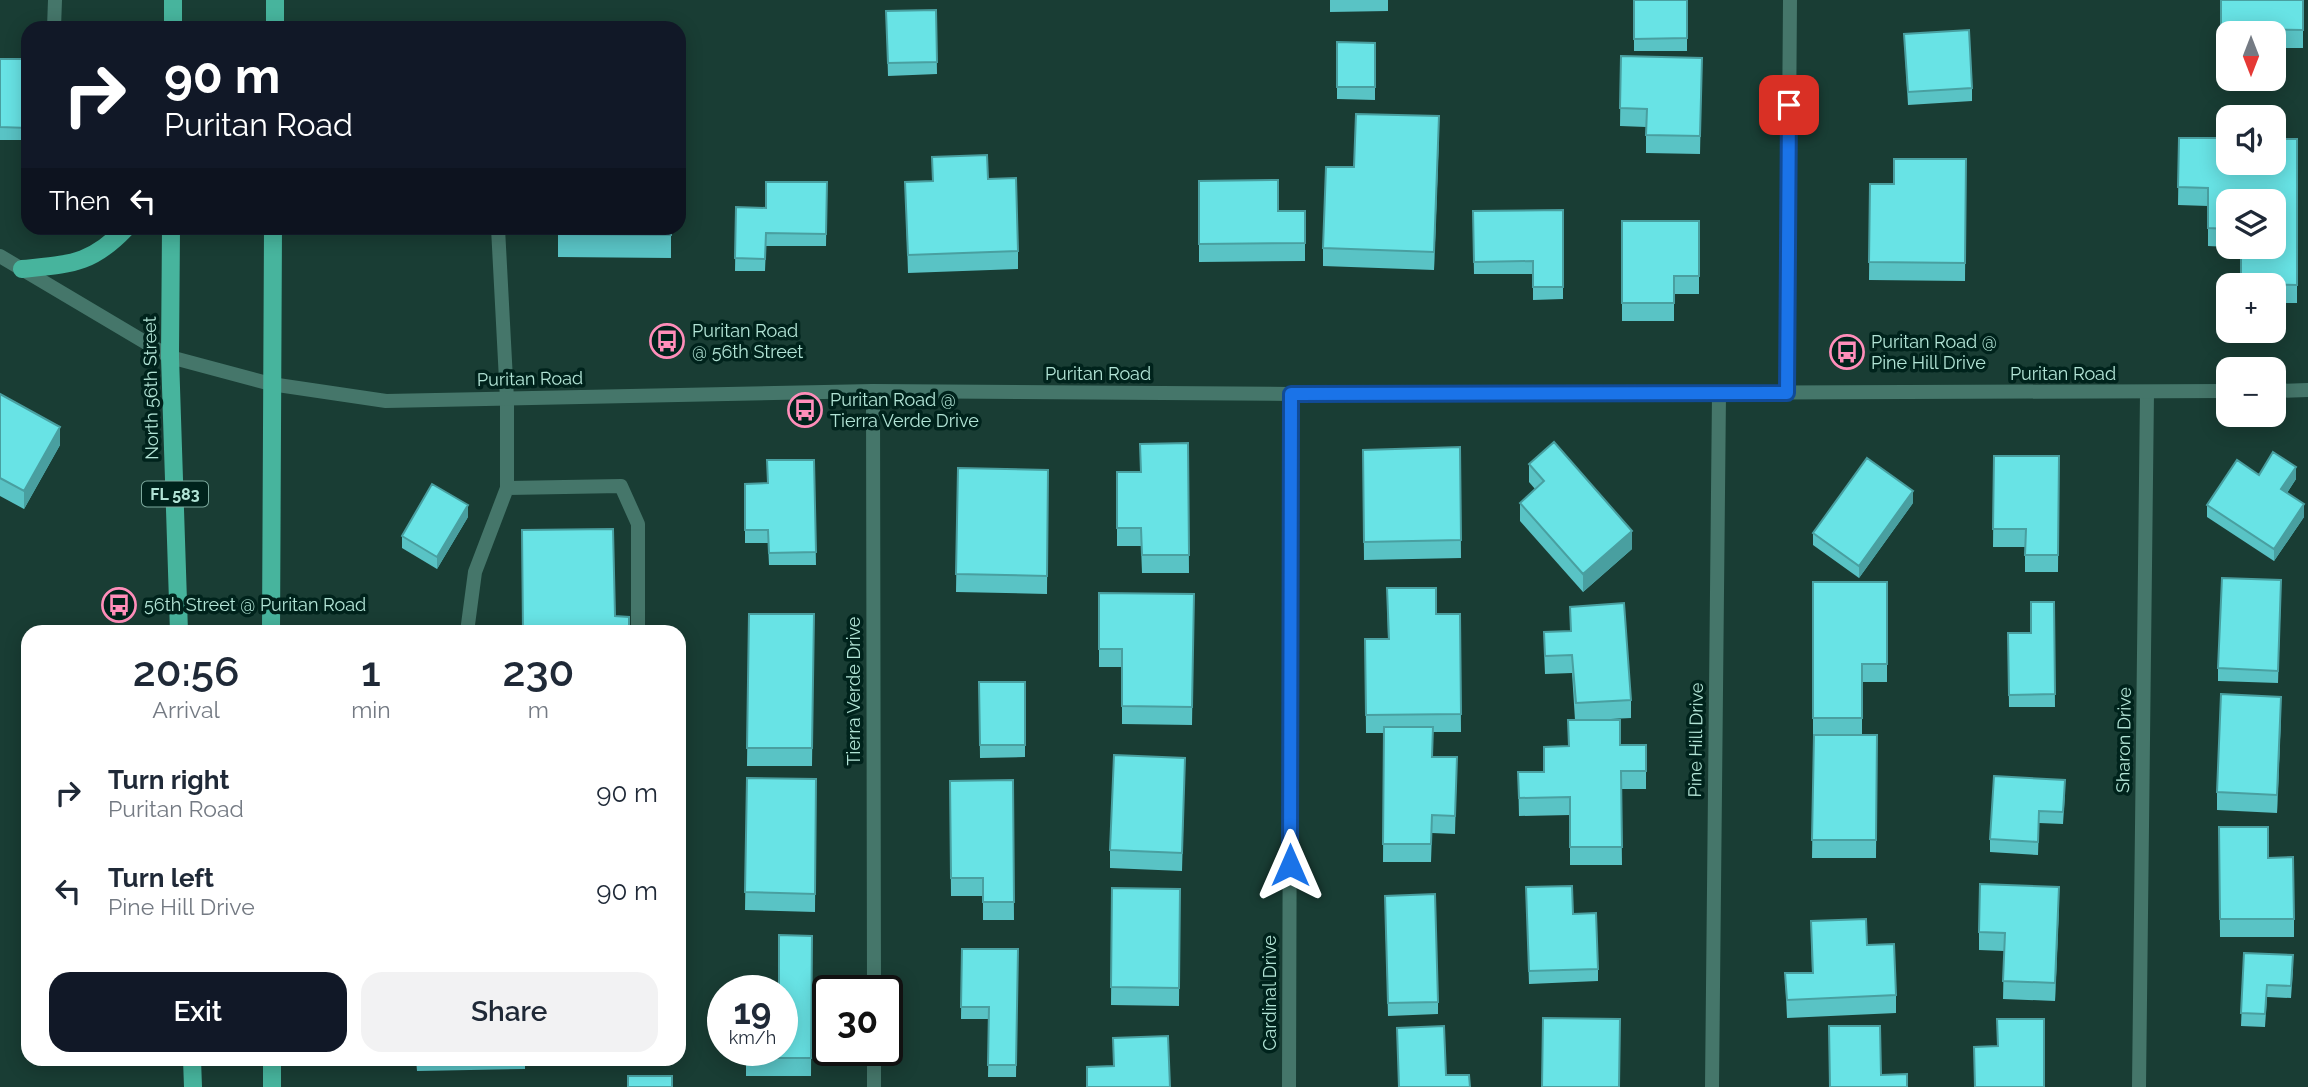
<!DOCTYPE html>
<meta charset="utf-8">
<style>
:root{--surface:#fff;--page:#f2f2f3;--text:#1f2937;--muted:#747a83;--accent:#111827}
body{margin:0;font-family:Raleway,sans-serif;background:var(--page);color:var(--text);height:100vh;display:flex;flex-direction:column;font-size:26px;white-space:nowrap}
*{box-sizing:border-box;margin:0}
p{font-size:23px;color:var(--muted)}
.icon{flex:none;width:38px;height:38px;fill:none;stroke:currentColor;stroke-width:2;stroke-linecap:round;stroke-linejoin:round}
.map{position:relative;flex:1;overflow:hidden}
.side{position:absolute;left:21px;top:625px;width:665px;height:441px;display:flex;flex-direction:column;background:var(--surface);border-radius:21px;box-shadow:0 4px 18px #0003}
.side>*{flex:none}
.top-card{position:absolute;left:21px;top:21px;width:665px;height:214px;border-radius:21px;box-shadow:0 4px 18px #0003;background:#111827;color:#fff;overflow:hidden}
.needle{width:46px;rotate:180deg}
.tools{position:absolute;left:2216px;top:21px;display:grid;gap:14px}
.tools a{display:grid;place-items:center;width:70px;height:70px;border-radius:14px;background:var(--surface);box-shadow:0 4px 18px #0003;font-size:35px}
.speed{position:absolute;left:707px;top:975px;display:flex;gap:14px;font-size:35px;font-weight:700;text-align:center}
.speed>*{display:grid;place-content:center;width:91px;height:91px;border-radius:50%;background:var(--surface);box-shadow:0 4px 18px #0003;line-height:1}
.speed small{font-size:18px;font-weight:400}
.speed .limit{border:4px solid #111;border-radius:10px;background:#fff;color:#111}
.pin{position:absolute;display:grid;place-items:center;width:60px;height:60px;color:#fff;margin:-30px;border-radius:14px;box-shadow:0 4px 10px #0006}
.me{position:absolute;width:77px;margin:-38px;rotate:0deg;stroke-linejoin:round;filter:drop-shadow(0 0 5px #0008)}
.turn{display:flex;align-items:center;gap:24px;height:147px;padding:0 28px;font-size:32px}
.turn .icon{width:91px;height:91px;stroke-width:2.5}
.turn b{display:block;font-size:49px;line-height:60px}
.then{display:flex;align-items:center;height:66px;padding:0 28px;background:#0003;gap:14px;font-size:26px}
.eta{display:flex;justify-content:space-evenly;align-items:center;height:119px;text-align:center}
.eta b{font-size:42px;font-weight:600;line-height:49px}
.action{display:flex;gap:14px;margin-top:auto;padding:14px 28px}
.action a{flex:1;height:80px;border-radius:21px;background:var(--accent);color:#fff;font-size:28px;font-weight:600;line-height:80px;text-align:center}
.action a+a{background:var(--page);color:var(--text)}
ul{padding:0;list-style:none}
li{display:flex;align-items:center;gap:21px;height:98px;padding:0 28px}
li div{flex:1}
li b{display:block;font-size:26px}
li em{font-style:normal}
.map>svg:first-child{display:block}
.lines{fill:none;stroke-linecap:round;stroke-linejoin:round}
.service{stroke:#45766a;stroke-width:14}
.minor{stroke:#45766a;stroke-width:14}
.tertiary{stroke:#45766a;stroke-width:14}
.primary{stroke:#47b49d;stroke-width:18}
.wall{fill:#59c3c5}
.shaded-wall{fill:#499fa0}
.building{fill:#68e3e5;stroke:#499fa0;stroke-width:2}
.route-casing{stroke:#114b97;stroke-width:18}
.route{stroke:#1a73e8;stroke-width:12}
.labels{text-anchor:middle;stroke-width:7;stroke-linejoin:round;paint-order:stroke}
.shield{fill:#00231c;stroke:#7daa9e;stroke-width:2}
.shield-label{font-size:16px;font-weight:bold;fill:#b2e4d6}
.poi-label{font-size:18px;fill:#b2e4d6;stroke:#00231c;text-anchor:start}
.street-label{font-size:18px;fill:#b2e4d6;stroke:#00231c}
</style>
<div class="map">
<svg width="2308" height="1087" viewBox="0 0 2308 1087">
<rect width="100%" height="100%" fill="#193d34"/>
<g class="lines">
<!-- service -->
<path class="service" d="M54 28 55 0
M507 488 621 486 638 524V632
M467 632 475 572 507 488V399L498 228"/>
<!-- minor -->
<path class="minor" d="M0 256 170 357
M873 391 874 990
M1787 393 1790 0
M874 1050V1087
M1289 1087 1291 394
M1712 1087 1719 394
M2139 1087 2147 393"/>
<!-- tertiary -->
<path class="tertiary" d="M170 357 271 384 386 401 873 391 1291 394 2228 391
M2273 391 2308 390"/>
<!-- primary -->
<path class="primary" d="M173 28V0
M275 28V0
M171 228 170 357 179 632
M22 269C70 264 91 265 126 228
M271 632 273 228
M192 1059 193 1087
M272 1059V1087"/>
</g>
<!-- wall -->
<path class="wall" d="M1330 0H1388V11L1330 12Z
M1634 0H1687V51H1634Z
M2303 0V48H2273V33H2228V47H2221V29Z
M936 10 937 74 888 76 886 11Z
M1904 34 1972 88V101L1908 105Z
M1337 42 1375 43V100L1337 99Z
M1621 56 1702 58 1700 154 1646 153V127L1620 126Z
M0 59H28V140H0Z
M1439 134 1434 270 1323 266V248L1354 167Z
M2179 138 2297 139V303H2273V285H2241V247H2232H2273L2228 201V247L2208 246V206L2178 205Z
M932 157 988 179 1018 251V269L908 273 905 182 932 181Z
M1966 159 1965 281 1869 280 1870 184H1894Z
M1199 181 1278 211H1305V261L1199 262Z
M827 182 826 246H766L765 271H735L736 207 766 208Z
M1563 210V299L1533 300V274H1474L1473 211Z
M1622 221H1699V294H1674V321H1622Z
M558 228H671V258L558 257Z
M0 394 60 445 24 509 0 496Z
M1188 443 1189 573H1142L1141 546H1117V472H1140Z
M1460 447 1461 558 1364 560 1363 450Z
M1994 456H2059L2058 572H2025V547H1993Z
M767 460H814L816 565H769L768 543H745V484L767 483Z
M1529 464 1632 549 1583 592 1520 521V503L1535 489 1529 482Z
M958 468 1048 470 1047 594 956 592Z
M2259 475 2296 479 2287 493 2304 517 2274 561 2207 517V505Z
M1913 503 1859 578 1813 545V533Z
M468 517 437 569 402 548V536Z
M1813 582H1887V682H1862V735H1877L1876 858H1812L1814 736H1813Z
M1387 588 1436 614H1460L1461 732H1433V757H1457L1455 834 1432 833 1431 862H1383L1384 733H1366L1365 639H1388Z
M2281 592 2278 683 2218 681V668Z
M1099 593 1194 594 1192 725 1122 724V667H1099Z
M2054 602 2055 707H2009L2008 633H2031Z
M1570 607 1631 700V718L1591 720 1620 745H1646V789H1621L1622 865H1570V815L1519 816 1518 772H1544L1569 746 1568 720H1575L1572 673 1545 674 1544 650V632L1570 631Z
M749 614H814L812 766H747Z
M979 682H1025V757L980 758Z
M2281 715 2277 813 2217 810V792Z
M1185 758 1182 871 1110 868V850Z
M747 778 816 779 815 912 745 910Z
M1013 780 1014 920H983V896H951L950 781Z
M2065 793 2063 824 2039 823 2038 855 1990 852V839Z
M2219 827 2268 858 2294 919V937H2220Z
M1526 887 1573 914 1598 969V981L1529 984Z
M1112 888 1180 889 1179 1006 1111 1005Z
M2059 905 2055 1001 2003 999 2004 951 1979 950V932Z
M1385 908 1438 1002V1014L1388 1016Z
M1811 921 1867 945 1896 995V1013L1787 1018 1785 973H1812Z
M812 936 811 1076H746V1050Z
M962 949H1018L1016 1077H988L989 1019H961Z
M2244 953 2293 968 2291 998 2267 997 2265 1027 2241 1026Z
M416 1059H525V1069L417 1071Z"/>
<!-- shaded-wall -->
<path class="shaded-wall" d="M1439 116V134L1434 270V252Z
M60 427V445L24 509V491Z
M2296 467V479L2281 502V489Z
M1913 491V503L1859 578V566Z
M2304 504V517L2274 561V549Z
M468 505V517L437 569V557Z
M1632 531V549L1583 592V574Z
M2281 697V715L2277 813V795Z
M2059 887V905L2055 1001V983Z"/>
<!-- building -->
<path class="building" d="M1634 0H1687V38L1634 39Z
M2221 0H2303V30L2221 29Z
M936 10 937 62 888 63 886 11Z
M560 24 673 26V28H560Z
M1969 30 1972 88 1908 92 1904 34Z
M1337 42 1375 43V87H1337Z
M1621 56 1702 58 1700 136 1646 135 1647 109 1620 108Z
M0 59H28V128L0 127Z
M1356 114 1439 116 1434 252 1323 248 1326 167H1354Z
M2179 138H2228V163H2273V139H2297V285L2241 284V247H2273V201H2228V229L2208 228V188L2178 187Z
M987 155 988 179 1016 178 1018 251 908 255 905 182 933 181 932 157Z
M1894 159H1966L1965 263 1869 262 1870 184H1894Z
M1278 180V211H1305V243L1199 244V181Z
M766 182H827L826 234 766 233 765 259 735 258 736 207 766 208Z
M1563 210V287H1533V261L1474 262 1473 211Z
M1622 221H1699V276H1674V303H1622Z
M558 228H671V235L558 234Z
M0 394 60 427 24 491 0 478Z
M1554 442 1632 531 1583 574 1520 503 1544 481 1529 464Z
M1188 443 1189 555H1142L1141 528H1117V472H1141L1140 444Z
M1460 447 1461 540 1364 542 1363 450Z
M2273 452 2296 467 2281 489 2304 504 2274 549 2207 505 2237 460 2259 475Z
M1994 456H2059L2058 555H2025L2026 529H1993Z
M1867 458 1913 491 1859 566 1813 533Z
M767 460H814L816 552 769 553 768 530H745V484L768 483Z
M958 468 1048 470 1047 576 956 574Z
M432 484 468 505 437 557 402 536Z
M613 529 615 616 629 617V632H523L522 530Z
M2222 578 2281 580 2278 671 2218 668Z
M1813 582H1887V664H1862V718H1813Z
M1387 588H1436V614H1460L1461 714 1366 715 1365 639H1389Z
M1099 593 1194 594 1192 707 1122 706V649H1099Z
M2031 602H2054L2055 694 2009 695 2008 633H2031Z
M1624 603 1631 700 1576 703 1572 655 1545 656 1544 632 1571 631 1570 607Z
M749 614H814L812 748H747Z
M979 682H1025V745H980Z
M2221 694 2281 697 2277 795 2217 792Z
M1568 720H1620V745H1646V771H1621L1622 847H1570V797L1519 798 1518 772H1544V747L1569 746Z
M1384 727H1433L1432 757H1457L1455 816 1432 815 1431 844H1383Z
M1814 735H1877L1876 840H1812Z
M1114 755 1185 758 1182 853 1110 850Z
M1994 776 2065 780 2063 812 2039 811 2038 842 1990 839Z
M747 778 816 779 815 894 745 892Z
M1013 780 1014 902H983V878H951L950 781Z
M2219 827H2268V858L2293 857 2294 919H2220Z
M1980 884 2059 887 2055 983 2003 981 2005 933 1979 932Z
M1572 886 1573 914 1596 913 1598 969 1529 971 1526 887Z
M1112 888 1180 889 1179 988 1111 987Z
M1435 894 1438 1002 1388 1003 1385 896Z
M1866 919 1867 945 1894 944 1896 995 1787 1000 1785 973H1813L1811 921Z
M779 935 812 936 811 1058H746V1050H782V990H746V984H779Z
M962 949H1018L1016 1065H988L989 1007H961Z
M2244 953 2293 955 2291 986 2267 985 2265 1014 2241 1013Z
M1543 1018 1620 1019 1619 1087H1542Z
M1997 1019H2044V1087H1975L1974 1047 1998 1046Z
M1444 1026 1446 1075H1469L1470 1087H1399L1397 1028Z
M1829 1026H1880L1881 1075 1907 1074V1087H1830Z
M1168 1036 1170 1087H1087V1067L1114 1066 1113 1038Z
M628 1076H672V1087H628Z"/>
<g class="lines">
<!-- route casing -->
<g class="route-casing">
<path id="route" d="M1290 865 1291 394 1787 393 1789 105"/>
</g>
<!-- route -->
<use href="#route" class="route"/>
</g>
<!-- icons -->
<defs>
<g id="bus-ring" transform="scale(1.75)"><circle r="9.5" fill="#00231c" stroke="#ff8eba" stroke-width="1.5"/><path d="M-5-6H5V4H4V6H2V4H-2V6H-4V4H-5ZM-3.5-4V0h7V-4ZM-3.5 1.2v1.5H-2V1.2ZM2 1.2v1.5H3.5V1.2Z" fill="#ff8eba"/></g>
</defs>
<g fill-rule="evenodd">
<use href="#bus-ring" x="667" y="341"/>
<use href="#bus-ring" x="1847" y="352"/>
<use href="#bus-ring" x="805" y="410"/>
<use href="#bus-ring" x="119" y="605"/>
</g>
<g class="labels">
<!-- shield labels -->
<rect class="shield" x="142" y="481.5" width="66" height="25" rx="5"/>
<g class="shield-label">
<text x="175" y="500">FL 583</text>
</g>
<!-- poi labels -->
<g class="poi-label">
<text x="692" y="337">Puritan Road<tspan x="692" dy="21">@ 56th Street</tspan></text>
<text x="1871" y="348">Puritan Road @<tspan x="1871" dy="21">Pine Hill Drive</tspan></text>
<text x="830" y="406">Puritan Road @<tspan x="830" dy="21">Tierra Verde Drive</tspan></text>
<text x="144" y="611">56th Street @ Puritan Road</text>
</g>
<!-- street labels -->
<g class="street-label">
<text x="1098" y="380">Puritan Road</text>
<text x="2063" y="380">Puritan Road</text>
<text transform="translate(530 379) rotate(-1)" y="6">Puritan Road</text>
<text transform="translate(151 388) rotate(-91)" y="6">North 56th Street</text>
<text transform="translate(854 691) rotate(-90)" y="6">Tierra Verde Drive</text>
<text transform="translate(1696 740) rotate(-89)" y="6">Pine Hill Drive</text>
<text transform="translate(2124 740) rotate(-89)" y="6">Sharon Drive</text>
<text transform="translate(1270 993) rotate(-90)" y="6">Cardinal Drive</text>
</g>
</g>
</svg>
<div class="tools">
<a><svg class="needle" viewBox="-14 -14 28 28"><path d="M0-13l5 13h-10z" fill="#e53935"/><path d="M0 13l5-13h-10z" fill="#747a83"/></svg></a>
<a><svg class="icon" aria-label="sound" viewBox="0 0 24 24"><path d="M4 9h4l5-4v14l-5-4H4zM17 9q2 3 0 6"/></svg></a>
<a><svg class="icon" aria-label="layers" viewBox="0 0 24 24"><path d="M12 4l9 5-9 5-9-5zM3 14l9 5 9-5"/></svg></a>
<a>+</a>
<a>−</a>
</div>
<div class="speed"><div>19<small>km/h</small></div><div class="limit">30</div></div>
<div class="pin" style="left:1789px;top:105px;background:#d93025"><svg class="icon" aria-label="arrive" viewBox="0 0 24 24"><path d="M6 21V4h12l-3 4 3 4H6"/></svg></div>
<svg class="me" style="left:1290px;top:865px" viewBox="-20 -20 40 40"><path d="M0-17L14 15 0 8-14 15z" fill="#1a73e8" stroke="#fff" stroke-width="4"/></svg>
<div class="top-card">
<div class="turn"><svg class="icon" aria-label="right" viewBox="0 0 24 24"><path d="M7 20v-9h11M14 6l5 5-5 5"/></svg><div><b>90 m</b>Puritan Road</div></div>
<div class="then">Then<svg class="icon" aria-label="left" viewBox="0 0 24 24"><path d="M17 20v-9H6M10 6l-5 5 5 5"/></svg></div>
</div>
<section class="side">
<div class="eta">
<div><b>20:56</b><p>Arrival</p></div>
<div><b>1</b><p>min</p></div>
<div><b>230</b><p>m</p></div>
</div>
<ul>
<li><svg class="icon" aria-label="right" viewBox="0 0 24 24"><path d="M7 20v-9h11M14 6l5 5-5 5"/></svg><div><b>Turn right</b><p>Puritan Road</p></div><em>90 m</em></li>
<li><svg class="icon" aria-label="left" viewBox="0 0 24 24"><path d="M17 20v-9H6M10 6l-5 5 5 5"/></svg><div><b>Turn left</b><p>Pine Hill Drive</p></div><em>90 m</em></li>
</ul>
<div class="action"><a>Exit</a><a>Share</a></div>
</section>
</div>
